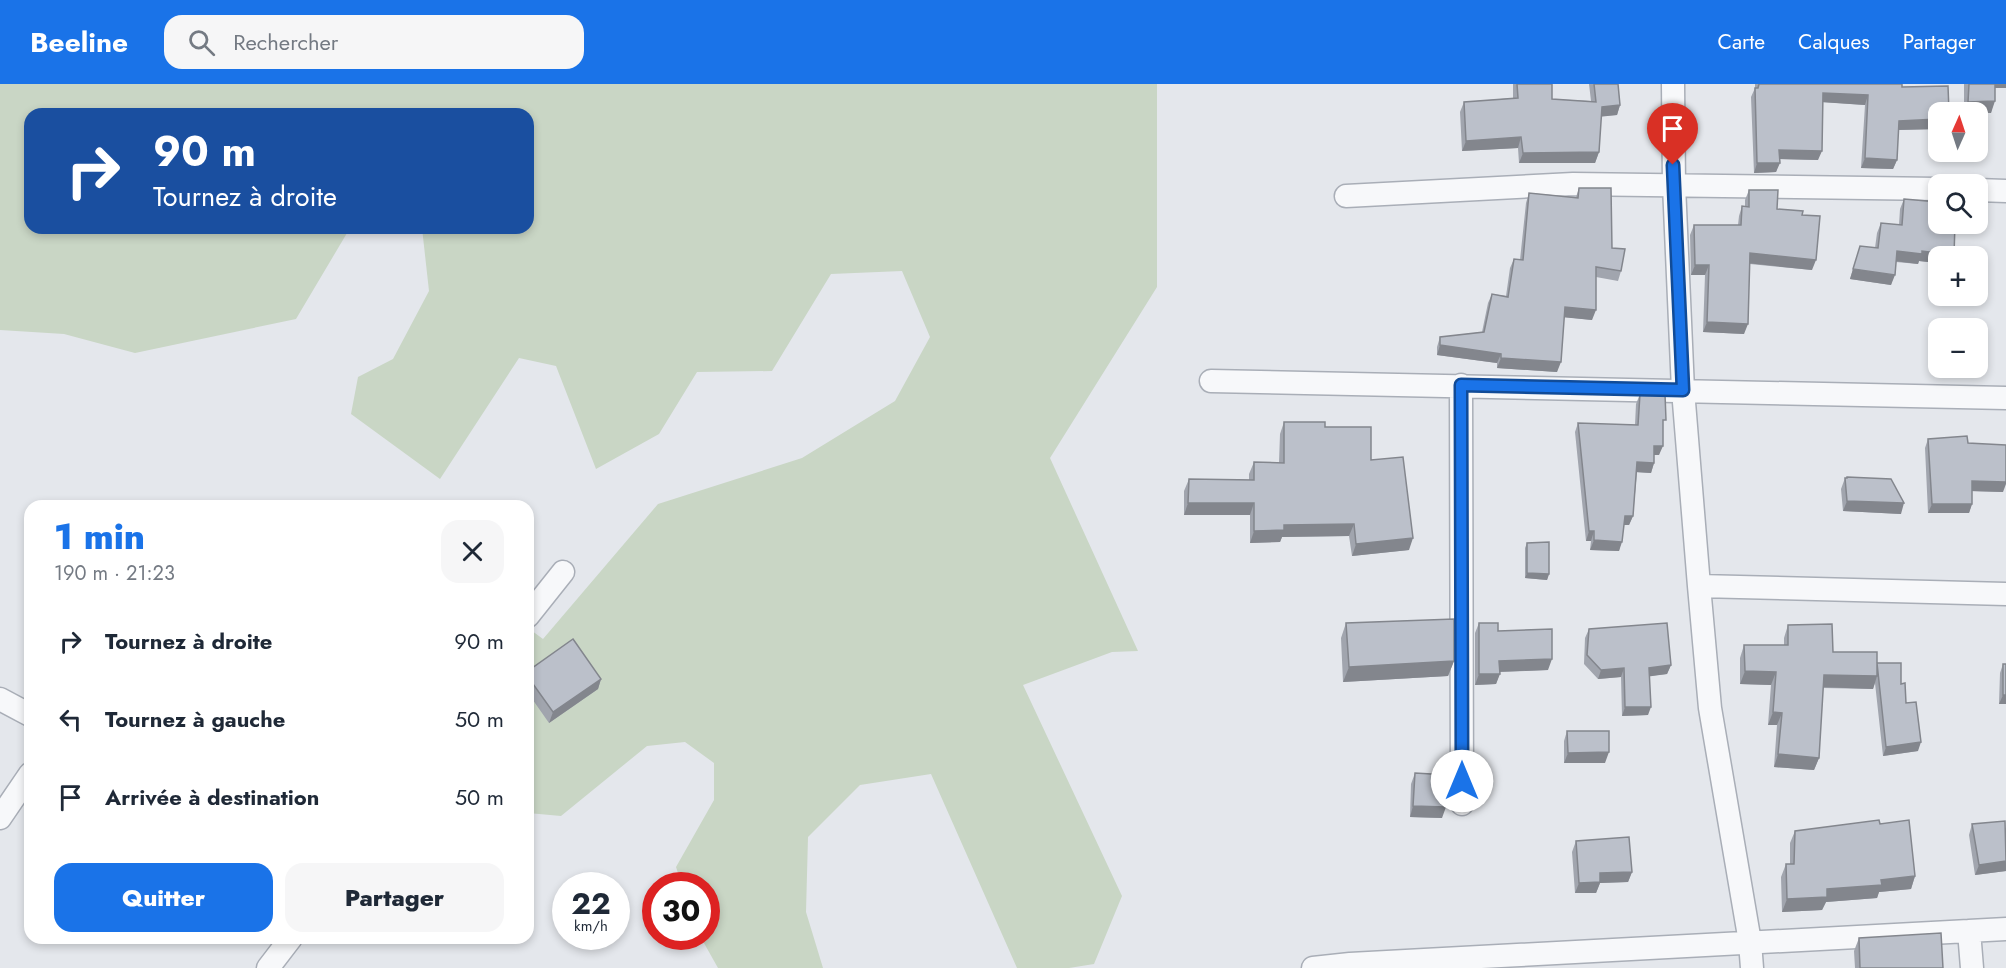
<!DOCTYPE html>
<html lang="fr">
<meta charset="utf-8">
<style>
:root{--surface:#fff;--page:#f6f6f7;--text:#1f2937;--muted:#747a83;--accent:#1a73e8}
body{margin:0;font-family:Jost,sans-serif;background:var(--page);color:var(--text);height:100vh;display:flex;flex-direction:column;font-size:22px;white-space:nowrap}
*{box-sizing:border-box;margin:0}
p{font-size:20px;color:var(--muted)}
.icon{flex:none;width:33px;height:33px;fill:none;stroke:currentColor;stroke-width:2;stroke-linecap:round;stroke-linejoin:round}
.map{position:relative;flex:1;overflow:hidden}
.sheet{position:absolute;left:24px;top:416px;width:510px;height:444px;display:flex;flex-direction:column;background:var(--surface);border-radius:18px;box-shadow:0 3px 9px #0003}
.sheet>*{flex:none}
.hud{position:absolute;left:24px;top:24px;width:510px;height:126px;border-radius:18px;box-shadow:0 3px 9px #0003;background:#1a4fa0;color:#fff;overflow:hidden}
.needle{width:39px;rotate:3deg}
.tools{position:absolute;left:1928px;top:18px;display:grid;gap:12px}
.tools a{display:grid;place-items:center;width:60px;height:60px;border-radius:12px;background:var(--surface);box-shadow:0 3px 9px #0003;font-size:30px}
.speed{position:absolute;left:552px;top:788px;display:flex;gap:12px;font-size:30px;font-weight:700;text-align:center}
.speed>*{display:grid;place-content:center;width:78px;height:78px;border-radius:50%;background:var(--surface);box-shadow:0 3px 9px #0003;line-height:1}
.speed small{font-size:15px;font-weight:400}
.speed .limit{border:9px solid #d22;background:#fff;color:#111}
.pin{position:absolute;display:grid;place-items:center;width:51px;height:51px;color:#fff;margin:-62px -26px;border-radius:50% 50% 50% 0;rotate:-45deg;box-shadow:0 0 6px #0007}
.pin .icon{rotate:45deg}
.me{position:absolute;width:66px;margin:-33px;rotate:0deg;stroke-linejoin:round;filter:drop-shadow(0 0 4px #0008)}
.turn{display:flex;align-items:center;gap:21px;height:126px;padding:0 30px;font-size:27px}
.turn .icon{width:78px;height:78px;stroke-width:2.5}
.turn b{display:block;font-size:42px;line-height:51px}
.round{display:grid;place-items:center;flex:none;width:63px;height:63px;border-radius:18px;background:var(--page)}
.head{display:flex;align-items:center;justify-content:space-between;height:102px;padding:0 30px}
h1{font-size:36px;font-weight:800;line-height:45px;color:var(--accent)}
.cta{display:flex;gap:12px;margin-top:auto;padding:12px 30px}
.cta a{flex:1;height:69px;border-radius:18px;background:var(--accent);color:#fff;font-size:24px;font-weight:800;line-height:69px;text-align:center}
.cta a+a{background:var(--page);color:var(--text)}
ul{padding:0;list-style:none}
li{display:flex;align-items:center;gap:18px;height:78px;padding:0 30px}
li div{flex:1}
li b{display:block;font-size:22px}
li em{font-style:normal}
header{display:flex;align-items:center;gap:36px;box-sizing:border-box;height:84px;padding:0 30px;background:var(--accent);color:#fff}
header strong{font-size:28px}
nav{display:flex;gap:33px;margin-inline-start:auto;font-size:21px}
.search{width:420px;height:54px;background:var(--page);display:flex;align-items:center;gap:15px;box-sizing:border-box;padding:0 21px;border-radius:18px;color:var(--muted);font-size:22px}
.map>svg:first-child{display:block}
.green{fill:#c9d6c5}
.lines{fill:none;stroke-linecap:round;stroke-linejoin:round}
.street-casing{stroke:#a9aeb7;stroke-width:25}
.street{stroke:#f7f8fa;stroke-width:22}
.wall{fill:#a1a5ae}
.shaded-wall{fill:#83868d}
.building{fill:#bbc0ca;stroke:#83868d;stroke-width:1.5}
.route-casing{stroke:#114b97;stroke-width:15}
.route{stroke:#1a73e8;stroke-width:10}
</style>
<header>
<strong>Beeline</strong>
<div class="search"><svg class="icon" aria-label="search" viewBox="0 0 24 24"><circle cx="10" cy="10" r="6"/><path d="M15 15l6 6"/></svg>Rechercher</div>
<nav><a>Carte</a><a>Calques</a><a>Partager</a></nav>
</header>
<div class="map">
<svg width="2006" height="884" viewBox="0 0 2006 884">
<rect width="100%" height="100%" fill="#e4e7ec"/>
<!-- green -->
<path class="green" d="M0 0H1157V203L1050 374 1138 567 1112 568 1023 601 1122 812 1094 880 1069 884H1017L931 690 860 701 808 753 806 828 823 884H718L700 852H706V801H682L676 783 714 716V679L685 658 647 662 561 732 528 729V544L543 555 658 420 802 374 895 317 930 253 902 187 831 190 772 287 697 288 659 350 596 385 556 282 519 274 440 395 351 330 358 293 393 275 429 207 422 144H528V30H30V144H350L296 235 135 269 64 250 0 246Z"/>
<g class="lines">
<!-- street casing -->
<g class="street-casing">
<path id="street" d="M1673 0 1674 101 1683 306 1699 502 1710 624 1750 858 1752 884
M1977 106 2006 107
M1346 112 1573 100 1938 105
M1211 297 2006 314
M1461 301 1462 720
M1699 502 2006 510
M528 532 563 488
M0 615 30 631
M0 734 30 690
M1969 847 1972 884
M268 884 291 854
M1313 884 1350 880 2006 845"/>
</g>
<!-- street -->
<use href="#street" class="street"/>
</g>
<!-- wall -->
<path class="wall" d="M1513 0H1552V15L1591 17 1589 0H1618L1620 21 1617 31 1601 32 1599 68 1595 79H1519L1518 64 1462 67 1460 28 1464 18 1513 14Z
M1755 0H1902V3L1938 45 1898 46 1897 76 1893 85 1861 84 1865 21 1823 18 1818 76 1780 75 1776 88 1754 89 1751 13 1755 4Z
M1964 0H2006L1995 4 1991 29H1977L1964 28Z
M1579 104 1612 164 1621 187 1618 197 1596 193 1592 236 1564 233 1557 288 1497 284V279L1437 271V263L1440 253 1482 248 1488 219 1492 210 1506 212 1510 184 1514 175 1520 176 1526 119 1529 109 1576 113Z
M1749 106 1777 125 1802 131 1812 186 1750 180 1744 250 1703 248 1705 191H1691L1690 151 1694 141H1738L1739 132 1742 122H1745V116Z
M1904 115 1954 171V172H1938V179L1919 177 1918 180 1896 178 1891 201 1850 195 1860 162 1875 164 1877 149 1881 139 1899 141 1900 125Z
M1640 310 1663 344 1659 371H1654V379L1651 389 1637 388 1633 432 1629 441H1624L1619 467 1590 466 1591 457H1586L1575 348 1578 339 1635 341 1636 320Z
M1284 338 1325 343 1371 376 1409 466 1352 472 1349 452 1282 453 1280 458 1250 459V431H1184V407L1189 395 1249 396V390L1254 378 1279 379 1280 350Z
M1928 355 1968 359 2003 408 1972 407V420L1969 429H1928L1925 364Z
M1847 393 1901 430 1843 427 1841 405 1845 394H1846Z
M1527 459 1549 490 1547 496 1525 494V464Z
M1346 539 1454 577 1448 592 1343 598 1341 554Z
M1479 539 1498 547 1548 586 1500 588 1496 600 1475 601V549Z
M1788 541 1833 568 1877 579 1901 600 1918 667 1883 672 1875 599 1873 605 1823 604 1819 674 1814 686 1774 683 1777 641H1768L1771 601 1740 600V574L1744 561H1784V554Z
M1589 545 1671 581 1667 590 1649 592 1648 631 1622 632 1621 593 1598 595 1584 580 1585 554Z
M2003 580H2006V620H1999L2000 589Z
M528 587 601 595 598 605 549 639 528 609Z
M1567 647 1605 679H1564V657Z
M1415 689 1442 734 1410 733 1411 700Z
M1880 740 1915 792 1911 805 1879 808 1877 814 1826 818 1822 826 1782 828 1781 793 1786 780H1790V759L1795 747Z
M1972 740 2006 744V787L1975 791 1969 751Z
M1576 757 1632 788 1628 798 1600 799 1596 809H1575L1572 768Z
M1859 854 1943 884H1855L1854 867Z"/>
<!-- shaded-wall -->
<path class="shaded-wall" d="M1992 0H2006V4H1991Z
M1823 9 1868 11 1865 21 1820 18Z
M1995 17 1991 29 1965 28 1968 18Z
M1620 21 1617 31 1598 33 1602 23Z
M1938 35V45L1896 46 1899 37Z
M1521 53 1518 64 1462 67 1466 57Z
M1779 66 1822 67 1818 76 1776 75Z
M1599 68 1595 79H1519L1523 69Z
M1865 74 1897 76 1893 85 1861 84Z
M1757 79H1780L1776 88 1754 89Z
M1897 167H1922L1954 171V172H1938V179L1919 177 1918 180 1894 177Z
M1750 169 1816 176 1812 186 1746 179Z
M1695 181H1709L1705 191H1691Z
M1853 185 1895 191 1891 201 1850 195Z
M1565 223 1596 226 1592 236 1561 233Z
M1707 238 1748 240 1744 250 1703 248Z
M1440 261 1501 270 1497 279 1437 271Z
M1501 274 1561 278 1557 288 1497 284Z
M1654 362H1663L1659 371H1651Z
M1637 378 1654 379 1651 389 1634 388Z
M1972 397 2006 398V400L2003 408 1969 407Z
M1847 417 1904 419 1901 430 1843 427Z
M1188 419H1254L1250 431H1184Z
M1932 420H1972L1969 429H1928Z
M1625 432H1633L1629 441H1621Z
M1354 440 1349 452 1282 453 1280 458 1250 459 1254 447 1284 441Z
M1589 447H1594L1591 457H1586Z
M1413 454 1409 466 1352 472 1356 460Z
M1594 456 1622 458 1619 467 1590 466Z
M1527 489 1549 490 1547 496 1525 494Z
M1552 575 1548 586 1495 588 1499 577Z
M1454 577 1448 592 1343 598 1349 583Z
M1671 581 1667 590 1645 593 1649 584Z
M1624 584 1621 593 1598 595 1601 586Z
M1745 587 1776 588 1771 601 1740 600Z
M1479 590H1500L1496 600 1475 601Z
M1824 591 1877 592 1873 605 1819 603Z
M601 595 598 605 549 639 553 628Z
M2003 611H2006V620H1999Z
M1625 623H1651L1648 631 1622 632Z
M1773 628 1782 629 1777 641H1768Z
M1921 658 1918 667 1883 672 1886 663Z
M1609 668 1605 679H1564L1568 669Z
M1778 670 1819 674 1814 686 1774 683Z
M1413 722 1446 723 1442 734 1410 733Z
M2006 777V787L1975 791 1979 781Z
M1632 788 1628 798 1600 799 1596 809H1575L1579 799 1600 789Z
M1915 792 1911 805 1879 808 1877 814 1826 818 1822 826 1782 828 1787 815 1827 805 1881 796Z"/>
<!-- building -->
<path class="building" d="M1517 0H1552V15L1596 18 1594 0H1618L1620 21 1602 23 1599 68 1523 69 1521 53 1466 57 1464 18 1518 14Z
M1759 0H1902V3L1948 2 1949 28H1938V35L1899 37 1897 76 1865 74 1868 11 1823 9 1822 67 1779 66 1780 79H1757L1755 4H1758Z
M1969 0H1995V17L1968 18Z
M1579 104H1611L1612 164 1625 165 1621 187 1596 183V226L1565 223 1561 278 1501 274V270L1440 261V253L1484 248 1492 210 1508 213 1514 175 1523 176 1529 109 1578 114Z
M1749 106H1778L1777 125 1803 127 1802 131 1820 132 1816 176 1750 169 1748 240 1707 238 1709 181H1695L1694 141H1741L1742 122 1749 123Z
M1904 115 1938 118V140H1955L1954 171 1922 167V170L1897 167 1895 191 1853 185 1860 162 1878 164 1881 139 1902 141Z
M1640 310H1665L1666 336H1663V362H1654V379L1637 378 1633 432H1625L1622 458 1594 456V447H1589L1578 339 1638 341Z
M1284 338H1325V343H1371V376L1403 373 1413 454 1356 460 1354 440 1284 441V446L1254 447V419H1188L1189 395 1254 396V378L1284 379Z
M1967 352 1968 359 2006 361V398L1972 397V420H1932L1928 355Z
M1847 393 1891 395 1904 419 1847 417 1845 394H1847Z
M1549 458V490L1527 489V459Z
M1454 535V577L1349 583 1346 539Z
M1479 539H1498V547L1552 545V575L1499 577 1500 590H1479Z
M1667 539 1671 581 1649 584 1651 623H1625L1624 584 1601 586 1587 571 1589 545Z
M1832 540 1833 568H1877V592L1824 591 1819 674 1778 670 1782 629 1773 628 1776 588 1745 587 1744 561H1788V541Z
M573 555 601 595 553 628 528 593V587Z
M1877 579H1901V600L1905 599 1906 619 1916 618 1921 658 1886 663Z
M2003 580H2006V611H2003Z
M1567 647H1609V668L1568 669Z
M1415 689 1447 691 1446 723 1413 722Z
M1879 736 1880 740 1909 736 1915 792 1881 796 1882 801 1827 805V813L1787 815 1786 780H1794L1795 747Z
M2005 737 2006 777 1979 781 1972 740Z
M1629 753 1632 788 1600 789V798L1579 799 1576 757Z
M1941 849 1943 884H1860L1859 854Z"/>
<g class="lines">
<!-- route casing -->
<g class="route-casing">
<path id="route" d="M1462 697 1461 301 1683 306 1673 81"/>
</g>
<!-- route -->
<use href="#route" class="route"/>
</g>
</svg>
<div class="tools">
<a><svg class="needle" viewBox="-14 -14 28 28"><path d="M0-13l5 13h-10z" fill="#e53935"/><path d="M0 13l5-13h-10z" fill="#747a83"/></svg></a>
<a><svg class="icon" aria-label="search" viewBox="0 0 24 24"><circle cx="10" cy="10" r="6"/><path d="M15 15l6 6"/></svg></a>
<a>+</a>
<a>−</a>
</div>
<div class="speed"><div>22<small>km/h</small></div><div class="limit">30</div></div>
<div class="pin" style="left:1673px;top:81px;background:#d93025"><svg class="icon" aria-label="arrive" viewBox="0 0 24 24"><path d="M6 21V4h12l-3 4 3 4H6"/></svg></div>
<svg class="me" style="left:1462px;top:697px" viewBox="-20 -20 40 40"><circle r="19" fill="#fff"/><path d="M0-13L10 11 0 6-10 11z" fill="#1a73e8"/></svg>
<div class="hud">
<div class="turn"><svg class="icon" aria-label="right" viewBox="0 0 24 24"><path d="M7 20v-9h11M14 6l5 5-5 5"/></svg><div><b>90 m</b>Tournez à droite</div></div>
</div>
<section class="sheet">
<div class="head"><div><h1>1 min</h1><p>190 m · 21:23</p></div><a class="round"><svg class="icon" aria-label="close" viewBox="0 0 24 24"><path d="M6 6l12 12M18 6L6 18"/></svg></a></div>
<ul>
<li><svg class="icon" aria-label="right" viewBox="0 0 24 24"><path d="M7 20v-9h11M14 6l5 5-5 5"/></svg><div><b>Tournez à droite</b></div><em>90 m</em></li>
<li><svg class="icon" aria-label="left" viewBox="0 0 24 24"><path d="M17 20v-9H6M10 6l-5 5 5 5"/></svg><div><b>Tournez à gauche</b></div><em>50 m</em></li>
<li><svg class="icon" aria-label="arrive" viewBox="0 0 24 24"><path d="M6 21V4h12l-3 4 3 4H6"/></svg><div><b>Arrivée à destination</b></div><em>50 m</em></li>
</ul>
<div class="cta"><a>Quitter</a><a>Partager</a></div>
</section>
</div>
